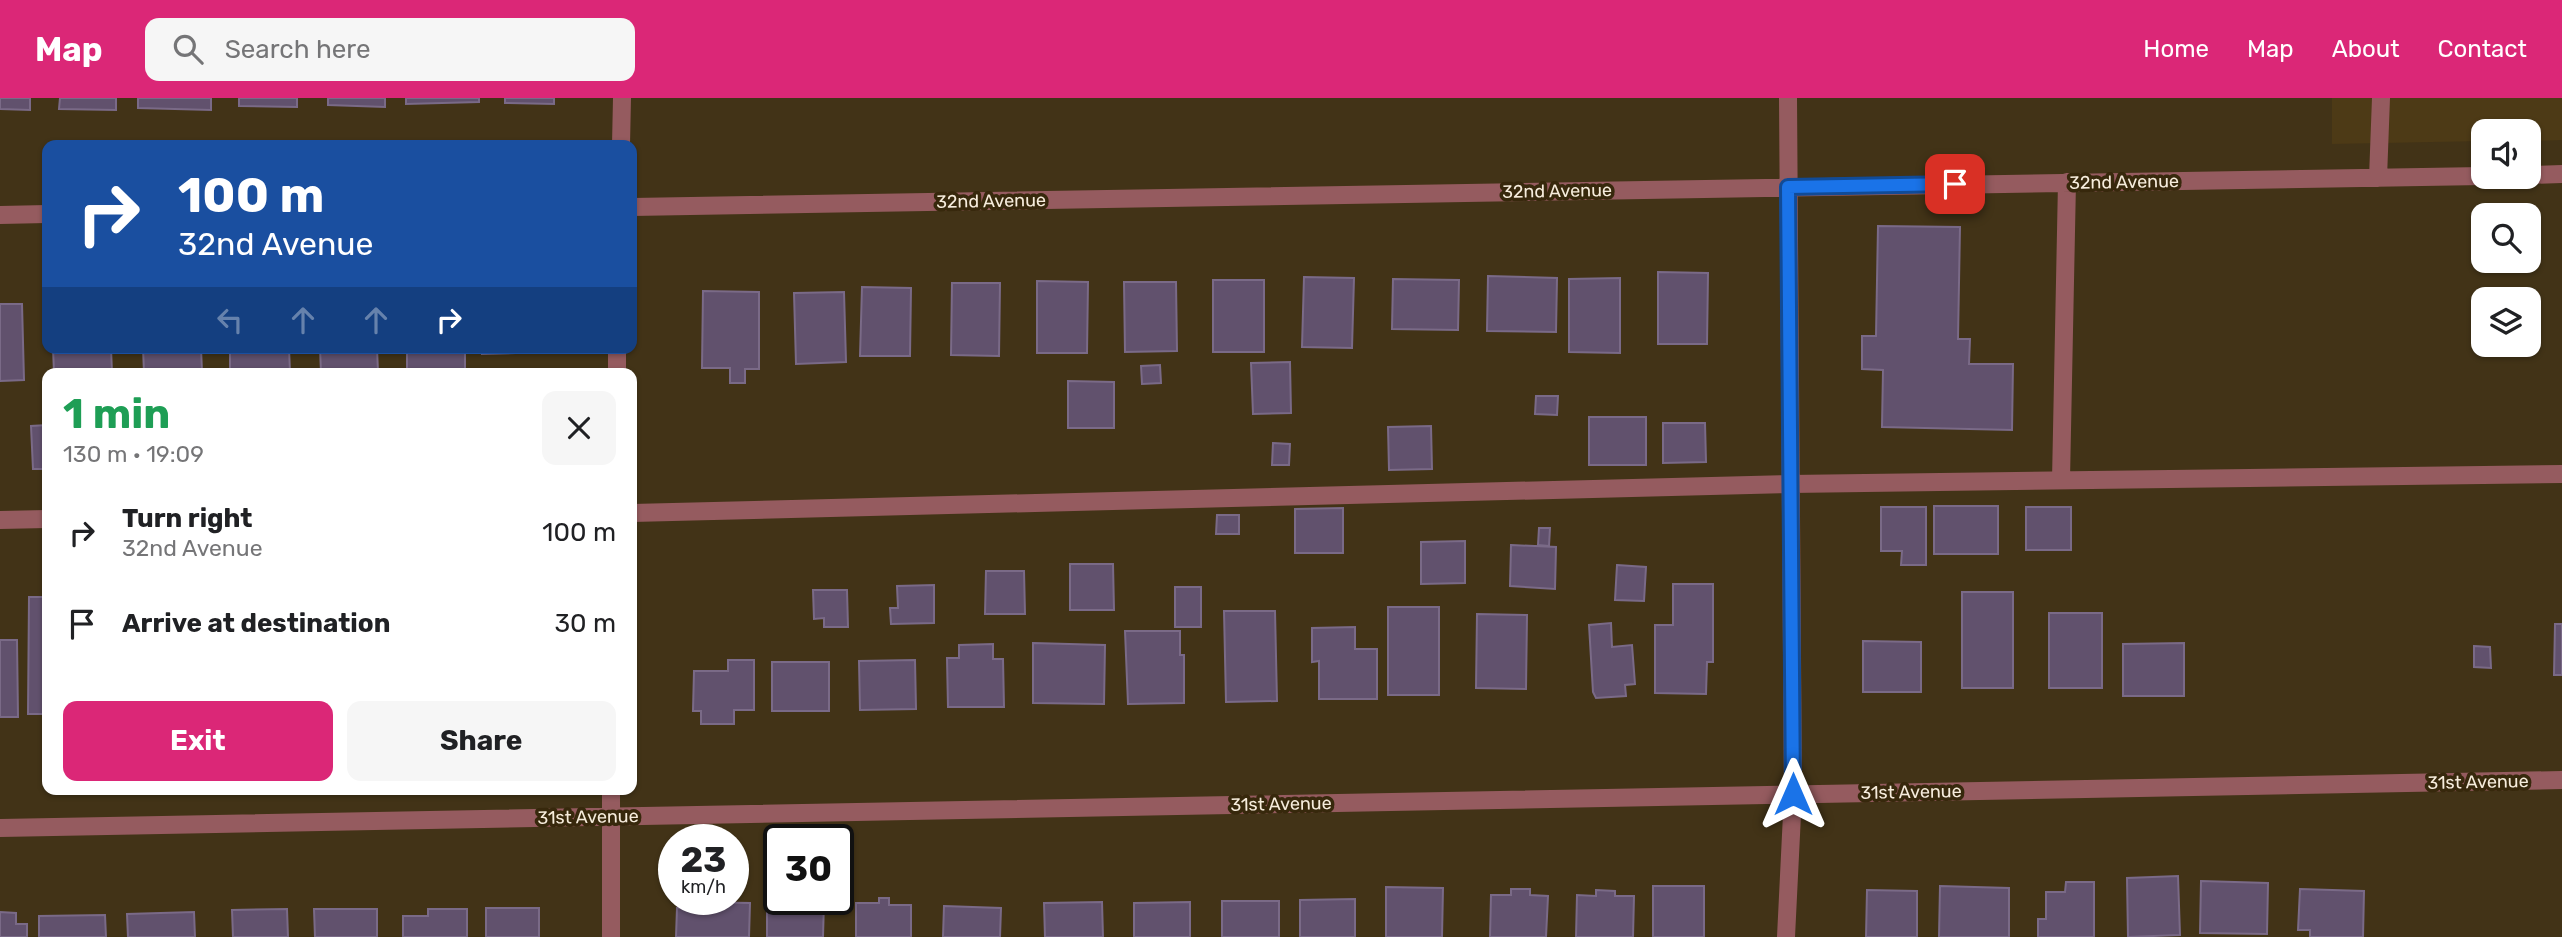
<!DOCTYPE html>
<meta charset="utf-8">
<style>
:root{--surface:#fff;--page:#f6f6f6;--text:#202124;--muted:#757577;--accent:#db2777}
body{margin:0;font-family:Rubik,sans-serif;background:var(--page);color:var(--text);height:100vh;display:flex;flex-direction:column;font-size:26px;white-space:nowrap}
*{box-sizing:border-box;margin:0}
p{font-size:23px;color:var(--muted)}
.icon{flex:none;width:38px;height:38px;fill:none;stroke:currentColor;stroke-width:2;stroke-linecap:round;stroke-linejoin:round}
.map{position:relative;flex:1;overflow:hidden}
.side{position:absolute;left:42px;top:270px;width:595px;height:427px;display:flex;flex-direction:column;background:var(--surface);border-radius:14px;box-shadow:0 2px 5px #0004}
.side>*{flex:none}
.guide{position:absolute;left:42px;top:42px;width:595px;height:214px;border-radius:14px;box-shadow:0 2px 5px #0004;background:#1a4fa0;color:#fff;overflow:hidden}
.fabs{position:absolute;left:2471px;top:21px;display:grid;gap:14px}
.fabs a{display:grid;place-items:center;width:70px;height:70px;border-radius:14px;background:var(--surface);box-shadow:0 2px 5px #0004;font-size:35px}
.speed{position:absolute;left:658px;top:726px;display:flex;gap:14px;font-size:35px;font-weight:700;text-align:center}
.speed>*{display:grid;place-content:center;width:91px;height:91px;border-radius:50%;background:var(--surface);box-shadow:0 2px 5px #0004;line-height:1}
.speed small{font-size:18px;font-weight:400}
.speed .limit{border:4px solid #111;border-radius:10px;background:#fff;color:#111}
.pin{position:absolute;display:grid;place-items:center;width:60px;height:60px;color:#fff;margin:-30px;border-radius:14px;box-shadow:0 4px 10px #0006}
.me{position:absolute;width:77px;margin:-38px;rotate:0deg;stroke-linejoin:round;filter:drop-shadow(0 0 5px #0008)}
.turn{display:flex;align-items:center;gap:24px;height:147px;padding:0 21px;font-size:32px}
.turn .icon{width:91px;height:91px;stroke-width:2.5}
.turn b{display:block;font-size:49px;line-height:60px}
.lanes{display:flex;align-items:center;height:66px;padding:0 21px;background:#0003;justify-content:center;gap:35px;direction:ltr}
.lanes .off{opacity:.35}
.round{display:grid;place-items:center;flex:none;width:74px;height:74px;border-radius:14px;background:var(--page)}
.overview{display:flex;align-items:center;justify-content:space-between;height:119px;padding:0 21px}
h1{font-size:42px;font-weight:700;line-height:52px;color:#1e9e55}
.action{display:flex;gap:14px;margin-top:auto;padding:14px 21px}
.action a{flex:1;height:80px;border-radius:14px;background:var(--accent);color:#fff;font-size:28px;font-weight:700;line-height:80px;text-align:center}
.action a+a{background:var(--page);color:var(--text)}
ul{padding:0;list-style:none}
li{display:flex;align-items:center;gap:21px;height:91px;padding:0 21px}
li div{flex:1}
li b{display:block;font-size:26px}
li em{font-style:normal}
header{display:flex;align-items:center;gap:42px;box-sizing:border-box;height:98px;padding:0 35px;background:var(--accent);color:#fff}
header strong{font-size:33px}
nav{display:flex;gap:38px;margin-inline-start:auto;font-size:24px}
.search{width:490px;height:63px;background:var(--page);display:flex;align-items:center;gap:18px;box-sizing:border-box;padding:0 24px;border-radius:14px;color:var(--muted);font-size:26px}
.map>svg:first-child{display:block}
.built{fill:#4d3a16}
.building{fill:#61516d;stroke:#7a6a87;stroke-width:2}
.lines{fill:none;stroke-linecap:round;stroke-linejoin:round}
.minor{stroke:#955b5f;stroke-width:18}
.route-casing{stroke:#114b97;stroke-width:18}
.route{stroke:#1a73e8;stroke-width:12}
.labels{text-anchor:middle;stroke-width:7;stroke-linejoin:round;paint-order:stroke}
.street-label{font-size:18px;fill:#f6ecdc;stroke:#37280c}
</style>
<header>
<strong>Map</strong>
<div class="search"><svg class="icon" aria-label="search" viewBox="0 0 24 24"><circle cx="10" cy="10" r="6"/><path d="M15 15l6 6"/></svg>Search here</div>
<nav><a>Home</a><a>Map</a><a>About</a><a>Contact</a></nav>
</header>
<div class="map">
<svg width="2562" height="839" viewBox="0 0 2562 839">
<rect width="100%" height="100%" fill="#423317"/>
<!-- built -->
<path class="built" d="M2332 0H2562V42L2529 43V33H2483V43L2332 46Z"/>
<!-- building -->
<path class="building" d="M0 0H30V12L0 11Z
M60 0H116V12L59 11Z
M138 0H211V12L138 10Z
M239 0H297V9L239 8Z
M328 0H385V9L328 7Z
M406 0H479V4L406 6Z
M505 0H554V6L505 5Z
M1878 128 1960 129 1958 241H1970L1969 266H2013L2012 332 1882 329 1883 272 1862 271V238H1876Z
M1658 174 1708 175 1707 246H1658Z
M1488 178 1557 180 1556 234 1487 233Z
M1304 179 1354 180 1352 250 1302 249Z
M1620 180V255L1569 254V181Z
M1393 181 1459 182 1458 232 1392 231Z
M1213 182H1264V254H1213Z
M1037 183 1088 184 1087 255H1037Z
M1124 184H1176L1177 253 1125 254Z
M952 185H1000L999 258 951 257Z
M862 189 911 190 910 258H860Z
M703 193 759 194V271H745V285H730V270H702Z
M844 194 846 264 796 266 794 195Z
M0 206H22L24 282 0 283Z
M53 250H111L112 275H54Z
M143 250H201L202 274 144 275Z
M230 250H289L290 274 230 275Z
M320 250H377L378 274 321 275Z
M407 250H465V273L407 274Z
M482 250H547V254L482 256Z
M1290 264 1291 315 1253 316 1251 265Z
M1160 267 1161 285 1142 286 1141 268Z
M1068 283 1114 284V330H1068Z
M1536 298H1558L1557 317 1535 316Z
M1589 319H1646V367H1589Z
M1663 325H1705L1706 364 1663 365Z
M47 327V371H33L31 328Z
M1431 328 1432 371 1389 372 1388 329Z
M1273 345 1290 346 1289 367H1272Z
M1934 408H1998V456H1934Z
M1881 409H1926V467H1901L1902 453H1881Z
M2026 409H2071V452H2026Z
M1343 410V455H1295V411Z
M1217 417H1239V436H1216Z
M1539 430H1550L1549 448 1538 447Z
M1465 443V485L1421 486V444Z
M1511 447 1556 449 1555 491 1510 488Z
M1070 466H1113L1114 512H1070Z
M1617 467 1646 469 1644 503 1615 502Z
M986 473H1024L1025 516H985Z
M1673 486H1713V564H1707L1706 596 1655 595V527H1673Z
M934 487V525L891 526 890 510H898L897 488Z
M1175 489H1201V529H1175Z
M813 492H847L848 529H824V520L814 521Z
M1962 494H2013V590H1962Z
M29 499H47V616H28Z
M1388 509H1439V597H1388Z
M1224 513H1275L1277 603 1226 604Z
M2049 515H2102V590H2049Z
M1477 516 1527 517 1526 591 1476 590Z
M1611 525 1612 549 1632 547 1635 586 1625 587 1626 598 1596 600 1593 594 1589 527Z
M2555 526H2562V577H2554Z
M1355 529V551H1377V601H1319V563L1312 564V530Z
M1125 533H1180V557H1184V605L1128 606Z
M0 542H17L18 619H0Z
M1863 543 1921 544V594H1863Z
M1033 545 1105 547 1104 606 1033 605Z
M2184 545V598H2123V546Z
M993 546V561H1003L1004 609H948L947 560H959V547Z
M2474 548 2490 549 2491 570 2474 569Z
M728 562H754V612H734V626H701V613H693L694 573H728Z
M915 562 916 611 860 612 859 563Z
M772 564H829V613H772Z
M2178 778 2180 837 2128 839 2127 780Z
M2201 783 2268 785 2267 836 2200 835Z
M2066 784H2094V839H2038V821H2046V794H2065Z
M1653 788H1704V839H1653Z
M1940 788 2009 790V839H1939Z
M1386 789 1443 790 1442 839H1386Z
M1511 791H1530V797L1548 798 1546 839H1490L1491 797H1511Z
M2300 791 2364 793 2363 839H2310V832H2298Z
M1596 792 1615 793V798H1634L1633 839H1576L1577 797 1596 798Z
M1867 792 1917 793V839H1866Z
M879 800H889V807H911V839H856V805H879Z
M1355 801V839H1300V802Z
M767 803 824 804 823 839H767Z
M1222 803H1279V839H1222Z
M693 804 750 805 749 839H676L677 810H692Z
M1102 804 1103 839H1045L1044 805Z
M1190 804V839H1134V805Z
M944 808 1001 810 1000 839H943Z
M486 810H539V839H486Z
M287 811 288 839H233L232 812Z
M314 811H377V839H315Z
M428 811H467V839H403V818H428Z
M0 814 16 815V826H27V839H0Z
M194 814 195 839H128L127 816Z
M105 817 106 839H39V818Z"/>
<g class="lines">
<!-- minor -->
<path class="minor" d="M621 47 622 0
M2529 77 2562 76
M2378 80 2381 0
M632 109 2483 78
M0 117 47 116
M617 275V250
M2061 382 2067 84
M632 415 1790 386 2562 376
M0 422 47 421
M0 730 2562 682
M611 839V691
M1786 839 1793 696 1788 0"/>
</g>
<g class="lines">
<!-- route casing -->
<g class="route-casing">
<path id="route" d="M1793 696 1788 89 1955 86"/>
</g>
<!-- route -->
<use href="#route" class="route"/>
</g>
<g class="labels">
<!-- street labels -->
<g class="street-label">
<text transform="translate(2124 84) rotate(-1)" y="6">32nd Avenue</text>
<text transform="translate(1557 93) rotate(-1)" y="6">32nd Avenue</text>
<text transform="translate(991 103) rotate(-1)" y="6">32nd Avenue</text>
<text transform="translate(2478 684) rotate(-1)" y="6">31st Avenue</text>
<text transform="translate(1911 694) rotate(-1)" y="6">31st Avenue</text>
<text transform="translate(1281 706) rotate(-1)" y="6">31st Avenue</text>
<text transform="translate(588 719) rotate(-1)" y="6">31st Avenue</text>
</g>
</g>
</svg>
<div class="fabs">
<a><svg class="icon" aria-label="sound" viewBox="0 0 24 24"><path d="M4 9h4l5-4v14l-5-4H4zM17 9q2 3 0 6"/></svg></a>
<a><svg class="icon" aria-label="search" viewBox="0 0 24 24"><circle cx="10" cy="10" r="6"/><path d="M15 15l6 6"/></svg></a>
<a><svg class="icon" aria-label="layers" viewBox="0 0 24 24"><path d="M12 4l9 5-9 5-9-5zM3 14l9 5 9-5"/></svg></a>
</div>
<div class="speed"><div>23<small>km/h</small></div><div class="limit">30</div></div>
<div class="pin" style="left:1955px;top:86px;background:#d93025"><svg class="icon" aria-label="arrive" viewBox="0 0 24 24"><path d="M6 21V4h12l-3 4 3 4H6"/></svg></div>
<svg class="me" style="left:1793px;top:696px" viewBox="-20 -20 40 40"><path d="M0-17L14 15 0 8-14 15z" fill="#1a73e8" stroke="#fff" stroke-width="4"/></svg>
<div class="guide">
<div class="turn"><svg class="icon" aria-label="right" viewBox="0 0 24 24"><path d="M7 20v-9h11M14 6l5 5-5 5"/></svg><div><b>100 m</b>32nd Avenue</div></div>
<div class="lanes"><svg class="icon off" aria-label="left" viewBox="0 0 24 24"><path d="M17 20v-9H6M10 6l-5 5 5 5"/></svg><svg class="icon off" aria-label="ahead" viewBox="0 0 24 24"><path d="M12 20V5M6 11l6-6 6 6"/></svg><svg class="icon off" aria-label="ahead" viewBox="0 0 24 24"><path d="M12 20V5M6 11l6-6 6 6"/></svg><svg class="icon" aria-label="right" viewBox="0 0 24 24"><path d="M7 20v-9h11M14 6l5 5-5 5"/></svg></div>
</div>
<section class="side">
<div class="overview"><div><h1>1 min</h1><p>130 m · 19:09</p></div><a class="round"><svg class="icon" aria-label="close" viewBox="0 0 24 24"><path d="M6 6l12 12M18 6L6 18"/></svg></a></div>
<ul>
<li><svg class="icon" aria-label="right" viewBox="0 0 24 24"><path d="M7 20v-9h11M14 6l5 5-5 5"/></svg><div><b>Turn right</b><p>32nd Avenue</p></div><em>100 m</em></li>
<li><svg class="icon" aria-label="arrive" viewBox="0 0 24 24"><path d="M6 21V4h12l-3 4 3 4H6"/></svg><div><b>Arrive at destination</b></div><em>30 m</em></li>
</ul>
<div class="action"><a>Exit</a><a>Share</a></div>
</section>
</div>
